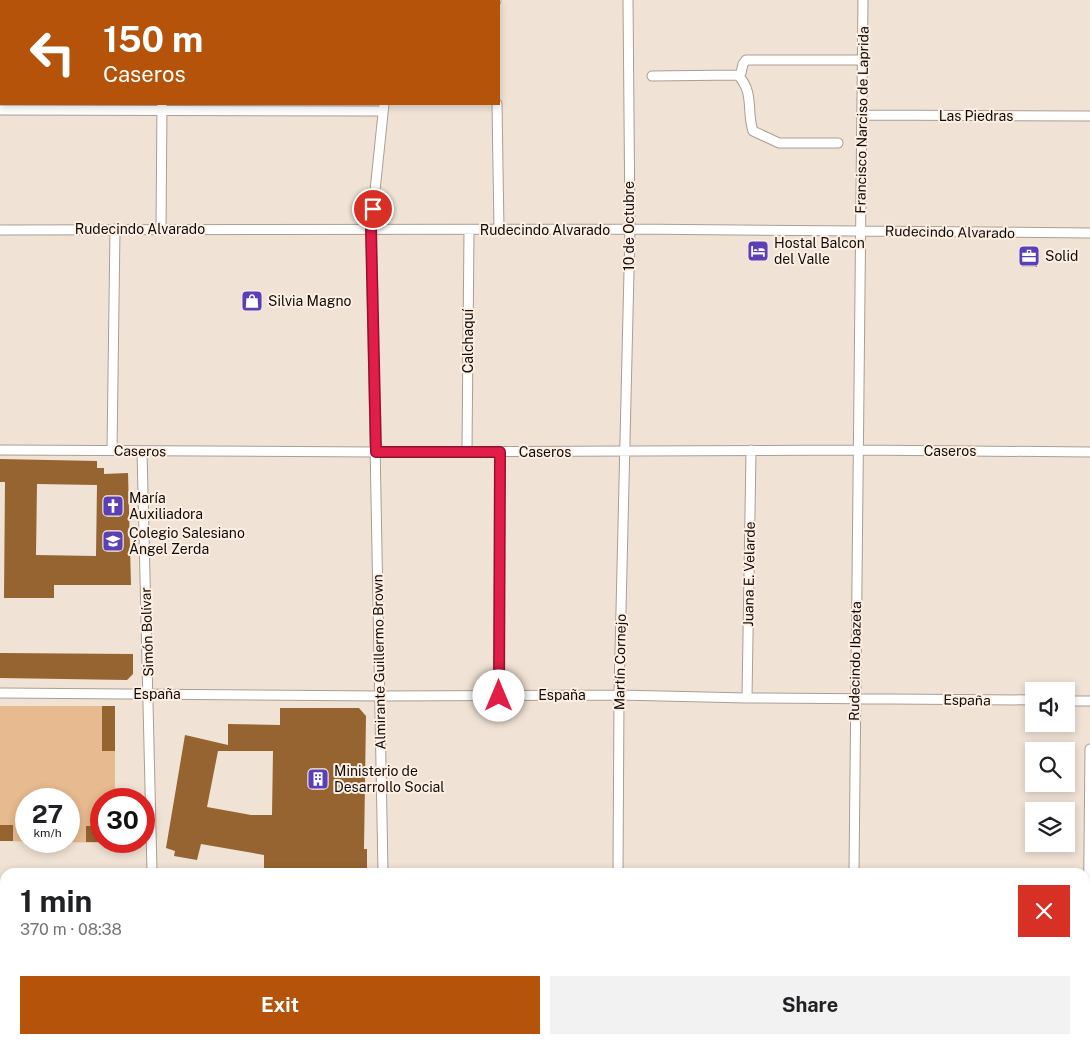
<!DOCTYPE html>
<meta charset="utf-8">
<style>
:root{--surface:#fff;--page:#f2f2f2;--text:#202124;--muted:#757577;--accent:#b45309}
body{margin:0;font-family:"Public Sans",sans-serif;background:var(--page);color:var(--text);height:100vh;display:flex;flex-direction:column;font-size:19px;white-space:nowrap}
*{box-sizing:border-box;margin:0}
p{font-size:16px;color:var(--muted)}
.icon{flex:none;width:28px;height:28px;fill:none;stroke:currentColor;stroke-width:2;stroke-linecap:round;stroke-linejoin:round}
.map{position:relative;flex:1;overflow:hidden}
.panel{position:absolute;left:0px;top:868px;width:1090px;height:176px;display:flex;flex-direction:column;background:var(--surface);border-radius:15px 15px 0 0;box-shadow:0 2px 8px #0003}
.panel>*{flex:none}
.top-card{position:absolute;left:0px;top:0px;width:500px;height:105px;box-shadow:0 2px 8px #0003;background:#b45309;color:#fff;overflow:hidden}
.buttons{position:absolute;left:1025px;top:682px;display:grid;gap:10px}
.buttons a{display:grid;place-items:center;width:50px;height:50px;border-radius:0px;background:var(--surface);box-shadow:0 2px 8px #0003;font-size:25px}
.speed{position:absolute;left:15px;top:788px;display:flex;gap:10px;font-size:25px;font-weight:700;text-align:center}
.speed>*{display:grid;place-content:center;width:65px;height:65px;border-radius:50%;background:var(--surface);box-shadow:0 2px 8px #0003;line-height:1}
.speed small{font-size:12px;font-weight:400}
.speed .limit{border:8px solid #d22;background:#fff;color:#111}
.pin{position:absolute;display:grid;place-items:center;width:42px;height:42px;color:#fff;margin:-21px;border:2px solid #fff;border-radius:50%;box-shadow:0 1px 5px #0007}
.me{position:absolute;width:55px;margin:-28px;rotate:0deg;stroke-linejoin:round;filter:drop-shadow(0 0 4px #0008)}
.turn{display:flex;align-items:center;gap:18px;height:105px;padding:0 20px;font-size:22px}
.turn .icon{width:65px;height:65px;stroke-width:2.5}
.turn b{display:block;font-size:35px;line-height:42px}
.round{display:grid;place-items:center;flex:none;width:52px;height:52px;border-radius:0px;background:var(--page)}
.head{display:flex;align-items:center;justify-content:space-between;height:85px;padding:0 20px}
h1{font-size:30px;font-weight:700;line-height:38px}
.primary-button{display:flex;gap:10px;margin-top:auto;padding:10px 20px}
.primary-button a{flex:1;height:58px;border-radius:0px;background:var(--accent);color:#fff;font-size:20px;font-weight:700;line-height:58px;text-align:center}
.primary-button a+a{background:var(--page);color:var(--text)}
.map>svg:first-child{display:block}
.green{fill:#e7ba8f;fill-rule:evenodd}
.building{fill:#956430;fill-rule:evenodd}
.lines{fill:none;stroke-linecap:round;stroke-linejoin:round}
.street-casing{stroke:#ab9e93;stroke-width:11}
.secondary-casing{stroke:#ab9e93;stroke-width:16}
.street{stroke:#fff;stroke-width:9}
.secondary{stroke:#fff;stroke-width:14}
.route-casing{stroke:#92132f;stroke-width:12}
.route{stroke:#e11d48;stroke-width:9}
.labels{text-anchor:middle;stroke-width:4;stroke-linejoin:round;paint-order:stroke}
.street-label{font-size:14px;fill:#100b08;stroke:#fdefe3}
.poi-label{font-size:14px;fill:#100b08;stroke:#fdefe3;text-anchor:start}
</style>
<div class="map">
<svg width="1090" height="1043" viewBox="0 0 1090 1043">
<rect width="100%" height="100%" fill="#f0e2d5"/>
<!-- green -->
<path class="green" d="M0 706H115V799H101V841H114V843L0 841ZM26 799H69V841H26Z"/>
<!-- building -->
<path class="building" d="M1022 253H1037V267H1022Z
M0 459 97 461V468H104V474L128 473 131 585H54V598H4L5 482H0ZM37 484 97 485 96 556 36 555Z
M0 653 133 654V674L127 680 0 678Z
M102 706H115V751H102Z
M280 708H359L366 716 364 849H367V872L264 871V855L201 844 197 860 174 856 175 851 166 848 185 735 228 745V724L280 725ZM218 751H273L272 815H251L207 807Z
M0 825H13V841H0Z
M86 826H101V842H86Z"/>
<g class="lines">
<!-- street casing -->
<g class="street-casing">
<path id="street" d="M496 0V1
M163 1V0
M394 1V0
M738 75C755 94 746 110 753 131L779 143H838
M652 76 738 75 741 73 743 64 746 60H862
M497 104 499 230
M0 110 383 111
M861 115 1090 116
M161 229 162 104
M0 230 630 229 1090 233
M0 450 376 452 859 450 1090 452
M112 450 115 229
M142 451 152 872
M467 451 469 230
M0 693 380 696 619 695 747 698 1034 700
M499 695 500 452
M747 698 751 450
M1066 701H1090
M383 872 371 229 384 104
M618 872 619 695 630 229 628 0
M854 872 863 0
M152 1043V1039
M383 1043V1039
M617 1043V1039
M853 1043V1039
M1087 1043 1090 749"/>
</g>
<!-- secondary casing -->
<g class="secondary-casing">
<path id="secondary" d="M0 928H5
M1085 931H1090"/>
</g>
<!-- street -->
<use href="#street" class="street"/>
<!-- secondary -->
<use href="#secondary" class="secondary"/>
</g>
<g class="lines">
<!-- route casing -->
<g class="route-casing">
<path id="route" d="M373 209 371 229 376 452H500L499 696"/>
</g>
<!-- route -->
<use href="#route" class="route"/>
</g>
<!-- icons -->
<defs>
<g id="hotel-square" transform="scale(1.125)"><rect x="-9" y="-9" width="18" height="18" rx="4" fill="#5a3fb7" stroke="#fdefe3"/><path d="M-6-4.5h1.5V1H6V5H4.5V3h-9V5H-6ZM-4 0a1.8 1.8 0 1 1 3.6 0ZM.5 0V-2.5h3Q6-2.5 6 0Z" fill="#fff"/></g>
<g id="office-square" transform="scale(1.125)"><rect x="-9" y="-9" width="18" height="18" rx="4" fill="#5a3fb7" stroke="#fdefe3"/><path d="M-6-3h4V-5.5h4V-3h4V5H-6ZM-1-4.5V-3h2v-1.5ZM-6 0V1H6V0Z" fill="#fff"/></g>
<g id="shop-square" transform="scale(1.125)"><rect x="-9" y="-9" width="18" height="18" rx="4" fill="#5a3fb7" stroke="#fdefe3"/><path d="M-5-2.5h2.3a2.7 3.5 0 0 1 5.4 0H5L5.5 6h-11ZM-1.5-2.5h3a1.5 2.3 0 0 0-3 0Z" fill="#fff"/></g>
<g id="church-square" transform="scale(1.125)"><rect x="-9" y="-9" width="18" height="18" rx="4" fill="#5a3fb7" stroke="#fdefe3"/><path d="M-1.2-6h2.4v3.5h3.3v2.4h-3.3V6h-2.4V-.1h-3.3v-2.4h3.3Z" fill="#fff"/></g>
<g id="school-square" transform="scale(1.125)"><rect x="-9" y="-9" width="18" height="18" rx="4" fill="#5a3fb7" stroke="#fdefe3"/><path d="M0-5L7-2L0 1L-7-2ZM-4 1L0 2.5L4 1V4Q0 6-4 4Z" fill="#fff"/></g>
<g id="building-square" transform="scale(1.125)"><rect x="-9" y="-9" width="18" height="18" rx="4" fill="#5a3fb7" stroke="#fdefe3"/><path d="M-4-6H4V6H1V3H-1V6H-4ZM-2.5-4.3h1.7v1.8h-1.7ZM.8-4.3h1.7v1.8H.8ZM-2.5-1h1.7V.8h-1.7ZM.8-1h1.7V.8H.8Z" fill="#fff"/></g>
</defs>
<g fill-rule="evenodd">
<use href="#hotel-square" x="758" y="251"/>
<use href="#office-square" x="1029" y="256"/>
<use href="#shop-square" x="252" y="301"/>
<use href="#church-square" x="113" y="506"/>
<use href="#school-square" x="113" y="541"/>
<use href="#building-square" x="318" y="779"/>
</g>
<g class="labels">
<!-- street labels -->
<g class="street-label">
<text x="976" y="121">Las Piedras</text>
<text transform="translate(862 120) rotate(-89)" y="5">Francisco Narciso de Laprida</text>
<text transform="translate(629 226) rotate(-90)" y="5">10 de Octubre</text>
<text x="140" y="234">Rudecindo Alvarado</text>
<text x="545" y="235">Rudecindo Alvarado</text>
<text transform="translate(950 232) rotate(1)" y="5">Rudecindo Alvarado</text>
<text transform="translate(468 341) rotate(-90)" y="5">Calchaquí</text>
<text transform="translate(140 451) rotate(1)" y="5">Caseros</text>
<text x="950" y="456">Caseros</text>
<text x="545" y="457">Caseros</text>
<text transform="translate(749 574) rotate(-89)" y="5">Juana E. Velarde</text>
<text transform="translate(147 632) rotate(-92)" y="5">Simón Bolívar</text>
<text transform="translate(855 661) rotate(-89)" y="5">Rudecindo Ibazeta</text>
<text transform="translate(379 662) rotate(-91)" y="5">Almirante Guillermo Brown</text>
<text transform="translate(620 662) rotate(-89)" y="5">Martín Cornejo</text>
<text x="157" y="699">España</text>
<text x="562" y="700">España</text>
<text transform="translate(967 700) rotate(1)" y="5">España</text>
</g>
<!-- poi labels -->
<g class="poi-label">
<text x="774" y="248">Hostal Balcon<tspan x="774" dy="16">del Valle</tspan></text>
<text x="1045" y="261">Solid</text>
<text x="268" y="306">Silvia Magno</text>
<text x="129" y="503">María<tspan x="129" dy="16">Auxiliadora</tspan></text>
<text x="129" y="538">Colegio Salesiano<tspan x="129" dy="16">Ángel Zerda</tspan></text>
<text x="334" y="776">Ministerio de<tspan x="334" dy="16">Desarrollo Social</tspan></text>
</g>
</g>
</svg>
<div class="buttons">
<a><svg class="icon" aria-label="sound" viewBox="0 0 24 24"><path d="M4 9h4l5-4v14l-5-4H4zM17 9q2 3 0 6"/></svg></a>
<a><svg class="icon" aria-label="search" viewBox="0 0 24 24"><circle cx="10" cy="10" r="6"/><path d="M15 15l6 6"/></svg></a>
<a><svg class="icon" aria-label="layers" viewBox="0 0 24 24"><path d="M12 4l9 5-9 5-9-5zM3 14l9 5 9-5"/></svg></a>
</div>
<div class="speed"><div>27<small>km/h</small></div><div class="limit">30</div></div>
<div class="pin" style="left:373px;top:209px;background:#d93025"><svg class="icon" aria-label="arrive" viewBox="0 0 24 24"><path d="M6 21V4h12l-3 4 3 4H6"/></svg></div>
<svg class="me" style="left:499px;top:696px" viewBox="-20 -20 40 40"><circle r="19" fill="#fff"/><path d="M0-13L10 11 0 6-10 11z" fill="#e11d48"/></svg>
<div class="top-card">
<div class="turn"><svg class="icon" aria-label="left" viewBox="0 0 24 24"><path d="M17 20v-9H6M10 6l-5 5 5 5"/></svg><div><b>150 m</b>Caseros</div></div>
</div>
<section class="panel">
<div class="head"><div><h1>1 min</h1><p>370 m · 08:38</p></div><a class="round" style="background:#d93025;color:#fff"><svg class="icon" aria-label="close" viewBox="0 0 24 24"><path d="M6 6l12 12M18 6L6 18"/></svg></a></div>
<div class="primary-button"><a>Exit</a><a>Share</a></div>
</section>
</div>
